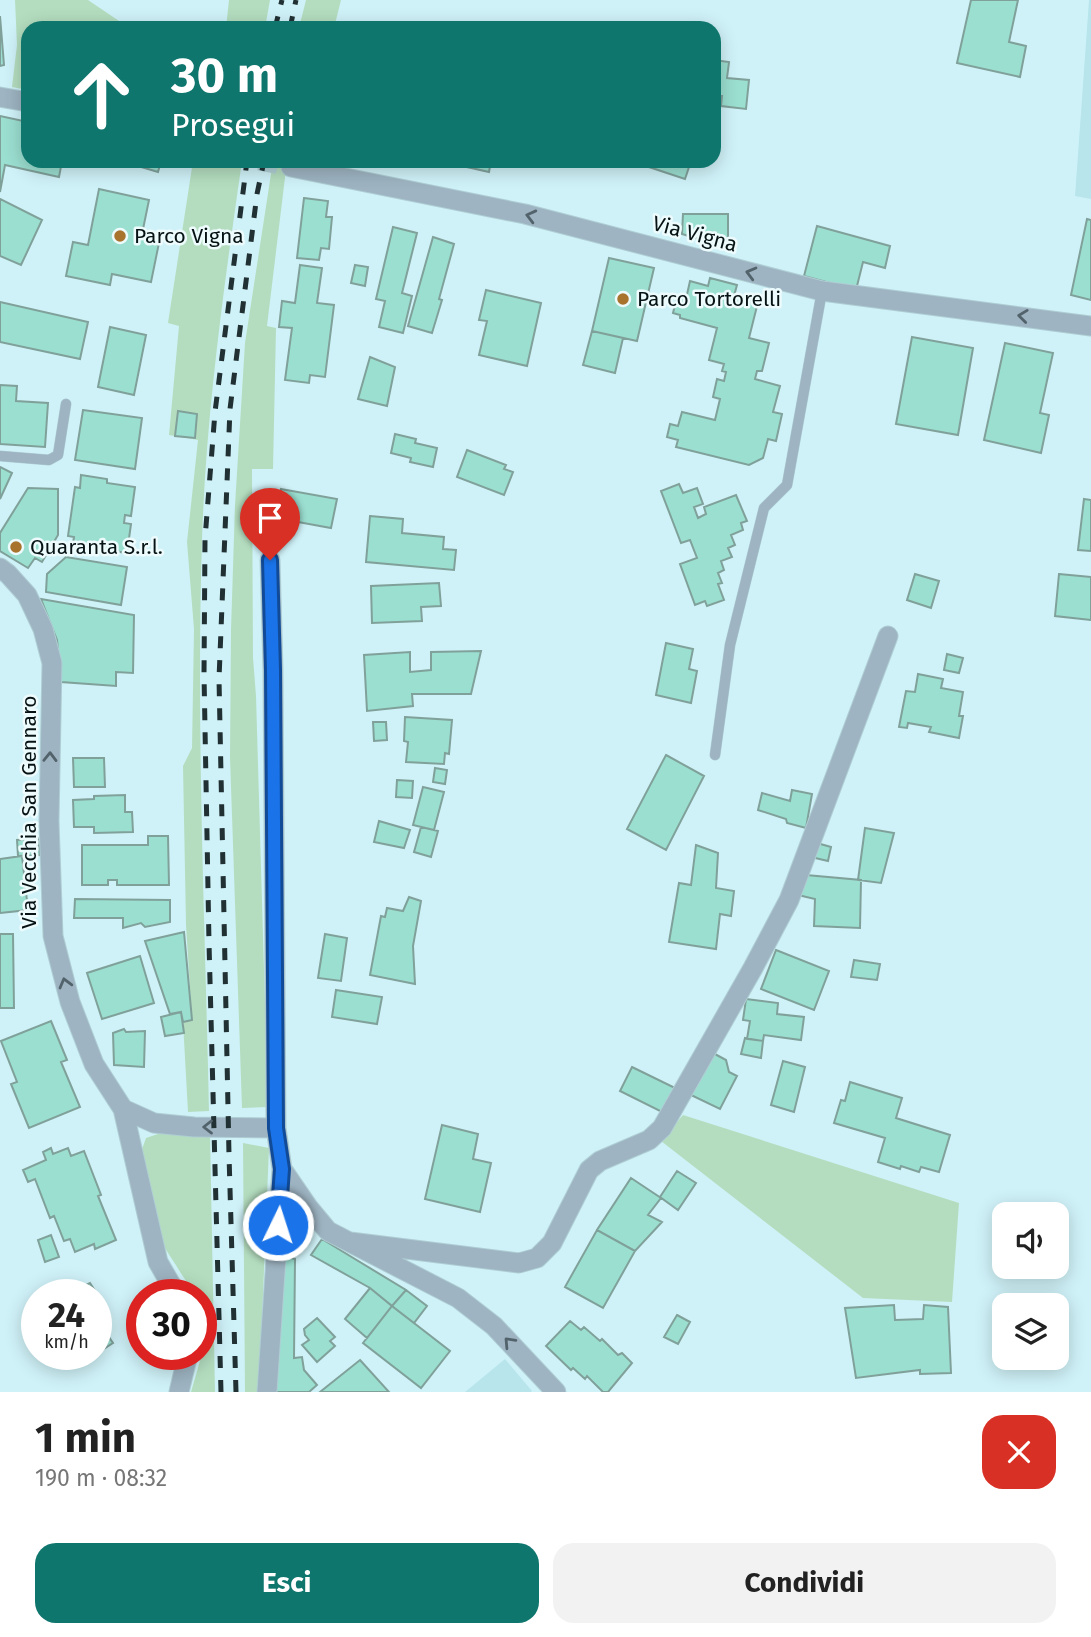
<!DOCTYPE html>
<html lang="it">
<meta charset="utf-8">
<style>
:root{--surface:#fff;--page:#f2f2f2;--text:#222;--muted:#767676;--accent:#0f766e}
body{margin:0;font-family:"Fira Sans",sans-serif;background:var(--page);color:var(--text);height:100vh;display:flex;flex-direction:column;font-size:26px;white-space:nowrap}
*{box-sizing:border-box;margin:0}
p{font-size:23px;color:var(--muted)}
.icon{flex:none;width:38px;height:38px;fill:none;stroke:currentColor;stroke-width:2;stroke-linecap:round;stroke-linejoin:round}
.map{position:relative;height:1392px;overflow:hidden}
.panel{display:flex;flex-direction:column;background:var(--surface);flex:1}
.panel>*{flex:none}
.banner{position:absolute;left:21px;top:21px;width:700px;height:147px;border-radius:21px;box-shadow:0 4px 18px #0003;background:#0f766e;color:#fff;overflow:hidden}
.fabs{position:absolute;left:992px;top:1202px;display:grid;gap:14px}
.fabs a{display:grid;place-items:center;width:77px;height:77px;border-radius:14px;background:var(--surface);box-shadow:0 4px 18px #0003;font-size:35px}
.speed{position:absolute;left:21px;top:1279px;display:flex;gap:14px;font-size:35px;font-weight:700;text-align:center}
.speed>*{display:grid;place-content:center;width:91px;height:91px;border-radius:50%;background:var(--surface);box-shadow:0 4px 18px #0003;line-height:1}
.speed small{font-size:18px;font-weight:400}
.speed .limit{border:10px solid #d22;background:#fff;color:#111}
.pin{position:absolute;display:grid;place-items:center;width:60px;height:60px;color:#fff;margin:-72px -30px;border-radius:50% 50% 50% 0;rotate:-45deg;box-shadow:0 0 7px #0007}
.pin .icon{rotate:45deg}
.me{position:absolute;width:77px;margin:-38px;rotate:4deg;stroke-linejoin:round;filter:drop-shadow(0 0 5px #0008)}
.turn{display:flex;align-items:center;gap:24px;height:147px;padding:0 35px;font-size:32px}
.turn .icon{width:91px;height:91px;stroke-width:2.5}
.turn b{display:block;font-size:49px;line-height:60px}
.round{display:grid;place-items:center;flex:none;width:74px;height:74px;border-radius:21px;background:var(--page)}
.headline{display:flex;align-items:center;justify-content:space-between;height:119px;padding:0 35px}
h1{font-size:42px;font-weight:700;line-height:52px}
.cta{display:flex;gap:14px;margin-top:auto;padding:14px 35px}
.cta a{flex:1;height:80px;border-radius:21px;background:var(--accent);color:#fff;font-size:28px;font-weight:700;line-height:80px;text-align:center}
.cta a+a{background:var(--page);color:var(--text)}
.map>svg:first-child{display:block}
.built{fill:#b8e5ec}
.green{fill:#b4ddbf}
.building{fill:#9bdfd1;stroke:#80a19a;stroke-width:2}
.lines{fill:none;stroke-linecap:round;stroke-linejoin:round}
.street-tunnel{stroke:#b1d0d6;stroke-width:19;stroke-dasharray:19 10;stroke-linecap:butt}
.lane-casing{stroke:#afced4;stroke-width:11}
.street-casing{stroke:#afced4;stroke-width:21}
.lane{stroke:#9eb4c2;stroke-width:10}
.street{stroke:#9eb4c2;stroke-width:19}
.rail{stroke:#213033;stroke-width:5;stroke-dasharray:12 12;stroke-linecap:butt}
.oneway{stroke:#52636b}
.route-casing{stroke:#114b97;stroke-width:18}
.route{stroke:#1a73e8;stroke-width:12}
.poi-dot{fill:#a8742d;stroke:#edfbfd;stroke-width:2.5}
.labels{text-anchor:middle;stroke-width:5;stroke-linejoin:round;paint-order:stroke}
.street-label{font-size:21px;fill:#061214;stroke:#edfbfd}
.poi-label{font-size:21px;fill:#061214;stroke:#edfbfd;text-anchor:start}
</style>
<div class="map">
<svg width="1091" height="1392" viewBox="0 0 1091 1392">
<rect width="100%" height="100%" fill="#cff2f8"/>
<!-- built -->
<path class="built" d="M1089 0H1091V199L1075 196Z
M505 1359 532 1391 531 1392H465Z"/>
<!-- green -->
<path class="green" d="M15 0H88L122 23 126 28H28V90L12 87 17 45Z
M229 0H270L265 28H226Z
M306 0H341L334 28H299Z
M193 161H242C224 286 206 413 202 540 196 730 205 921 209 1111L188 1112 183 1022 192 1019 186 925 183 766 192 748 194 629 187 542 198 440 169 435 179 326 168 323Z
M273 161H287L267 326 276 328 273 469H252L253 658 256 696 268 1107 242 1108 230 757 231 630 235 505 245 343Z
M683 1115 959 1203 952 1302 863 1298 661 1141Z
M161 1133 210 1134 215 1392H191C197 1371 206 1346 204 1324 204 1314 201 1305 201 1295H195L161 1242 141 1152 146 1138Z
M243 1143 269 1148 259 1392H245Z"/>
<!-- building -->
<path class="building" d="M971 0H1018L1009 42 1026 46 1020 77 957 63Z
M0 16 4 65 0 66Z
M714 60 729 62 727 78 749 80 746 109 721 106 722 96H714Z
M0 116 28 122V161H62L59 177 5 165 0 192Z
M121 161H161L158 172Z
M440 161H491L489 172Z
M651 161H691L685 179 649 167Z
M99 189 149 200 142 234 160 238 151 282 112 274 110 285 66 276 73 242 88 245Z
M304 198 328 201 326 217H332L329 249 321 248 319 260 297 258Z
M0 199 42 220 21 265 0 256Z
M683 214H728V243L715 244 682 234Z
M1087 219 1091 220V300L1071 295Z
M817 226 890 246 885 268 863 262 856 290 804 276Z
M393 227 417 233 402 293 412 296 403 333 379 327 385 301 376 299Z
M433 237 454 244 439 299 442 300 432 333 408 326Z
M609 258 654 268 637 341 592 331Z
M300 265 322 268 317 303 334 305 325 377 310 375 309 383 285 380 292 328 279 327 282 301 295 303Z
M355 265 368 267 365 286 351 283Z
M710 278 737 285 734 296 758 302 749 338 769 343 762 371H757L755 379 780 386 773 412 782 414 776 441 768 439 763 458 749 465 676 447 678 440 667 437 670 424 678 426 682 412 715 420 720 399 713 397 717 379 724 381 726 372 722 371 724 364 709 360 717 328 680 318V315L673 313 677 297 686 299 690 281 708 286Z
M486 290 541 303 527 366 479 355 487 321 479 320Z
M0 302 88 322 80 359 0 342Z
M110 327 146 335 134 395 98 387Z
M592 331 623 338 615 373 583 365Z
M912 337 973 348 958 435 896 424Z
M1005 343 1053 353 1040 413 1049 415 1041 453 984 440Z
M370 357 395 367 387 406 358 399Z
M0 385 17 386 16 401 48 403 45 447 0 444Z
M83 410 142 418 135 469 75 460Z
M178 411 197 414 195 438 175 436Z
M395 434 416 439 415 443 437 448 433 467 410 462 411 458 391 453Z
M467 450 506 465 504 469 513 472 504 495 457 477Z
M0 467 12 473 0 499Z
M81 475 107 479V483L135 487 131 516 125 515 124 523 131 524 127 553 101 549V554L72 550 74 537 68 536 75 487 80 488Z
M679 484 683 493 697 488 703 504 694 507 698 518 706 514 704 507 736 495 747 521 741 523 743 530 731 535 735 545 728 548 732 557 721 561 724 570 718 573 722 583 718 584 724 600 707 606 705 601 695 605 680 564 697 558 690 540 681 543 661 491Z
M28 488 58 489V535L42 562 35 558 28 568 0 551V533Z
M281 489 337 499 331 528 276 518Z
M1084 499 1091 500V551L1078 550Z
M370 516 403 519 402 533 444 537 443 549 456 550 454 570 366 562Z
M66 557 127 567 121 605 46 592 47 574Z
M915 574 939 581 931 608 907 600Z
M1059 574 1091 577V620L1055 616Z
M439 583 441 606 421 607 422 621 372 623 371 586Z
M41 599 134 615 133 673 116 672V686L61 682 57 640Z
M666 643 693 649 689 669 697 671 691 703 656 695Z
M481 651 471 694H412L413 706 367 711 364 655 410 652V672L431 670V652Z
M947 654 963 658 959 673 944 670Z
M918 674 943 679 941 688 963 692 959 716H963L959 738 929 732 931 727 908 723 907 728 899 727 906 691 915 692Z
M405 717 452 720 449 754 445 753 444 764 406 762 408 742 404 741Z
M373 722H386L387 740 374 741Z
M666 755 704 776 666 850 627 829Z
M73 758H104L105 787H74Z
M435 768 447 770 445 784 433 782Z
M397 780 413 781 412 798 396 797Z
M423 787 444 792 434 830 413 825Z
M792 790 812 794 806 828 787 823 786 819 758 810 762 793 790 801Z
M125 795V812H132L133 832 94 833V827H74L73 800 94 799V796Z
M379 821 410 830 404 848 374 842Z
M421 827 438 831 431 857 414 852Z
M865 828 894 833 881 883 858 880Z
M148 836H168L169 885H117V880H108V885H82V845H148Z
M38 838 40 855 18 856 17 840Z
M817 843 831 847 828 861 811 857Z
M696 845 718 853 716 888 734 891 731 916 720 914 716 949 669 942 679 883 691 885Z
M22 856 28 910 0 913V859Z
M806 875 861 880 860 928 814 926 815 899 798 895Z
M409 897 421 901 413 946 415 984 370 975 381 916 385 917 387 908 403 911Z
M75 899 170 900V922L145 927 141 923 123 928V918H74Z
M184 932 192 1020 183 1022 181 1012 170 1014 145 941Z
M0 934H13L14 1008H0Z
M325 934 347 938 341 981 318 978Z
M776 950 829 971 814 1010 761 989Z
M140 956 154 1003 102 1019 87 973Z
M854 960 880 964 877 980 851 977Z
M336 990 382 997 377 1024 332 1017Z
M746 999 778 1003 777 1014 804 1017 801 1040 764 1035 763 1041 747 1039 750 1021 743 1020Z
M181 1012 184 1033 165 1036 161 1017Z
M51 1021 67 1060 61 1062 80 1107 29 1128 11 1084 17 1082 1 1041Z
M124 1029 126 1032 145 1031 144 1067 114 1065 113 1033Z
M745 1038 763 1041 761 1058 741 1054Z
M713 1053 726 1060 729 1072 737 1076 720 1109 691 1095Z
M783 1061 805 1067 794 1112 771 1105Z
M632 1067 675 1088 662 1112 620 1091Z
M850 1082 902 1098 896 1118 950 1135 939 1172 921 1167 919 1172 901 1166 900 1169 878 1162 885 1138 834 1123 841 1100 845 1101Z
M442 1125 478 1134 473 1159 491 1163 480 1212 425 1199Z
M51 1148 53 1154 68 1148 71 1156 84 1151 101 1195 98 1196 116 1240 95 1249 94 1244 75 1252 70 1239 64 1241 54 1216 50 1218 35 1179 28 1182 23 1170 46 1160 43 1152Z
M677 1171 696 1183 678 1210 660 1197Z
M631 1178 661 1198 648 1215 662 1222 635 1251 597 1230Z
M597 1230 635 1251 603 1308 565 1287Z
M51 1235 59 1257 45 1262 38 1240Z
M322 1239 406 1290 392 1306 370 1288 311 1255Z
M281 1255 295 1259 294 1358 302 1357 304 1370 317 1385 309 1392H276Z
M90 1283 104 1305 96 1308V1295H66Z
M370 1288 392 1306 367 1338 345 1319Z
M406 1290 427 1306 414 1323 392 1306Z
M894 1305 895 1320 923 1319 924 1305 948 1307 951 1373 920 1374V1370L856 1378 845 1308Z
M392 1306 450 1351 421 1388 363 1343Z
M677 1315 690 1322 678 1344 664 1337Z
M96 1318 113 1343 96 1354Z
M317 1318 335 1337 330 1341 335 1346 317 1362 302 1345 309 1340 305 1335 304 1329Z
M570 1321 581 1330 584 1327 600 1341 602 1339 618 1355 622 1353 632 1363 608 1392H603L587 1376 585 1379 573 1368 571 1370 546 1346Z
M360 1360 389 1392H320Z"/>
<g class="lines">
<!-- street-tunnel -->
<path class="street-tunnel" d="M259 161 291 167"/>
<!-- lane casing -->
<g class="lane-casing">
<path id="lane" d="M0 456 49 460 58 455 66 404
M715 755 730 645 764 508 787 485 822 291"/>
</g>
<!-- street casing -->
<g class="street-casing">
<path id="street" d="M0 97 28 102
M291 167 525 214 822 291 1091 326
M0 568 8 574 27 595 43 629 52 663 49 821 53 936 70 1002 94 1064 123 1109 154 1123 194 1127 276 1128
M123 1109 158 1262 177 1295
M282 1169 308 1207 328 1231 458 1298 494 1326 556 1392
M350 1242 519 1263 537 1258 552 1243 589 1170 600 1161 649 1140 662 1128 753 968 789 900 888 636
M179 1392 188 1354
M267 1392 282 1169 276 1128 273 670 270 560"/>
</g>
<!-- lane -->
<use href="#lane" class="lane"/>
<!-- street -->
<use href="#street" class="street"/>
<!-- rail -->
<path class="rail" d="M275 28 282 0
M290 28 296 0
M221 1392 209 943 204 674 205 539 215 412 247 161
M236 1392 229 1155 219 679 230 409 257 194 264 161"/>
</g>
<!-- one-way arrows -->
<defs><path id="oneway-chevron" d="M-2-3.5L2.5 0L-2 3.5" fill="none" stroke-width="1.6" stroke-linecap="round" stroke-linejoin="round" transform="scale(1.75)"/></defs>
<g class="oneway">
<use href="#oneway-chevron" transform="translate(531 216) rotate(-166)"/>
<use href="#oneway-chevron" transform="translate(751 273) rotate(-165)"/>
<use href="#oneway-chevron" transform="translate(1023 316) rotate(-173)"/>
<use href="#oneway-chevron" transform="translate(50 757) rotate(-89)"/>
<use href="#oneway-chevron" transform="translate(65 983) rotate(-105)"/>
<use href="#oneway-chevron" transform="translate(208 1127) rotate(-180)"/>
<use href="#oneway-chevron" transform="translate(509 1342) rotate(-133)"/>
</g>
<g class="lines">
<!-- route casing -->
<g class="route-casing">
<path id="route" d="M270 560 273 670 276 1128 282 1169 278 1225"/>
</g>
<!-- route -->
<use href="#route" class="route"/>
</g>
<!-- markers -->
<g class="poi-dot">
<circle cx="120" cy="236" r="7"/>
<circle cx="623" cy="299" r="7"/>
<circle cx="16" cy="547" r="7"/>
</g>
<g class="labels">
<!-- street labels -->
<g class="street-label">
<text transform="translate(695 234) rotate(15)" y="7">Via Vigna</text>
<text transform="translate(29 812) rotate(-90)" y="7">Via Vecchia San Gennaro</text>
</g>
<!-- poi labels -->
<g class="poi-label">
<text x="134" y="243">Parco Vigna</text>
<text x="637" y="306">Parco Tortorelli</text>
<text x="30" y="554">Quaranta S.r.l.</text>
</g>
</g>
</svg>
<div class="fabs">
<a><svg class="icon" aria-label="sound" viewBox="0 0 24 24"><path d="M4 9h4l5-4v14l-5-4H4zM17 9q2 3 0 6"/></svg></a>
<a><svg class="icon" aria-label="layers" viewBox="0 0 24 24"><path d="M12 4l9 5-9 5-9-5zM3 14l9 5 9-5"/></svg></a>
</div>
<div class="speed"><div>24<small>km/h</small></div><div class="limit">30</div></div>
<div class="pin" style="left:270px;top:560px;background:#d93025"><svg class="icon" aria-label="arrive" viewBox="0 0 24 24"><path d="M6 21V4h12l-3 4 3 4H6"/></svg></div>
<svg class="me" style="left:278px;top:1225px" viewBox="-20 -20 40 40"><circle r="17" fill="#1a73e8" stroke="#fff" stroke-width="3"/><path d="M0-11L8 9 0 5-8 9z" fill="#fff"/></svg>
<div class="banner">
<div class="turn"><svg class="icon" aria-label="ahead" viewBox="0 0 24 24"><path d="M12 20V5M6 11l6-6 6 6"/></svg><div><b>30 m</b>Prosegui</div></div>
</div>
</div>
<section class="panel">
<div class="headline"><div><h1>1 min</h1><p>190 m · 08:32</p></div><a class="round" style="background:#d93025;color:#fff"><svg class="icon" aria-label="close" viewBox="0 0 24 24"><path d="M6 6l12 12M18 6L6 18"/></svg></a></div>
<div class="cta"><a>Esci</a><a>Condividi</a></div>
</section>
